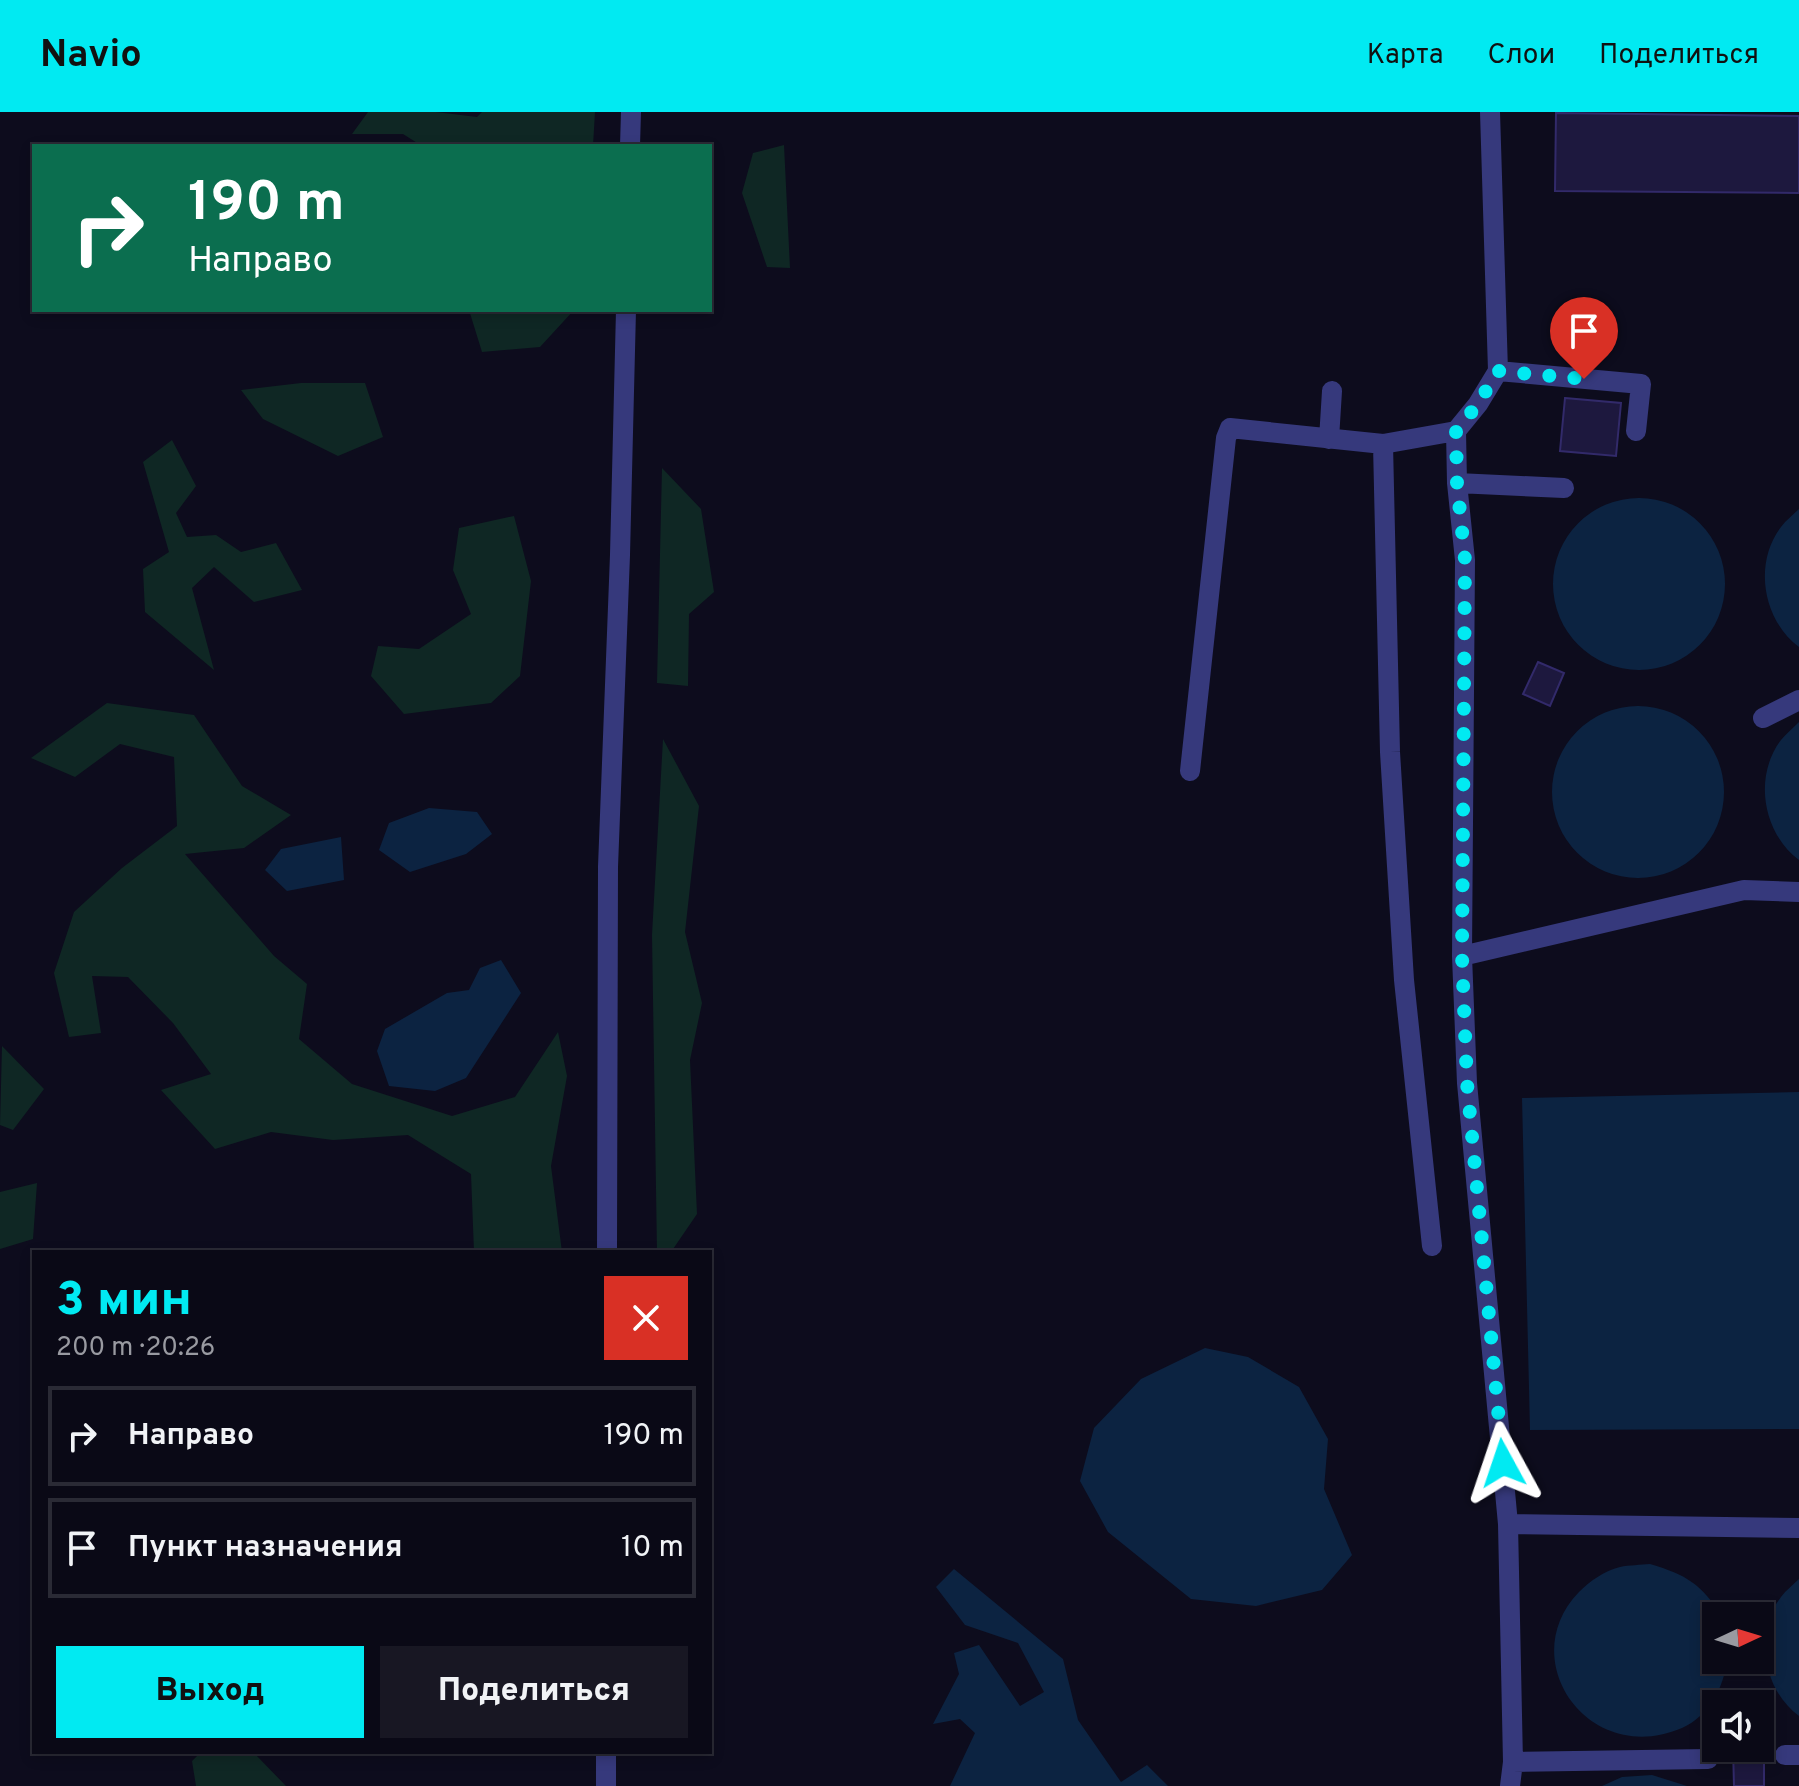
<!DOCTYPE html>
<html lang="ru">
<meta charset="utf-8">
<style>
:root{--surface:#0a0916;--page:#181723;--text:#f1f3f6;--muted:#999aa1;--line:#2a2a35;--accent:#01eaf2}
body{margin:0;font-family:Overpass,sans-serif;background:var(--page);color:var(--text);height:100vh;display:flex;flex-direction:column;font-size:30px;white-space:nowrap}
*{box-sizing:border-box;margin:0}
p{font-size:26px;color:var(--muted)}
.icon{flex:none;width:44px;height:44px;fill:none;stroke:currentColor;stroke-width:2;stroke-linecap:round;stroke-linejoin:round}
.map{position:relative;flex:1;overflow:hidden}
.details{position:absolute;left:32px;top:1138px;width:680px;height:504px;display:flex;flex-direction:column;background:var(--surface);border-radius:0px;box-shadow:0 4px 12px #0003,0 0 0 2px var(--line)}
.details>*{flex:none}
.banner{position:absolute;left:32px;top:32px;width:680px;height:168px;border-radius:0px;box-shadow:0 4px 12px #0003,0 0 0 2px var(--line);background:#0b6e4f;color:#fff;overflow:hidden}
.needle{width:52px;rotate:86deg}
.controls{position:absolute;left:1702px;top:1490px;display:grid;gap:16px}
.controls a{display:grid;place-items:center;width:72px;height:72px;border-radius:0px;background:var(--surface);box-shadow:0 4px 12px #0003,0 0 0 2px var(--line);font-size:40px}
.pin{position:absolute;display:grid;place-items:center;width:68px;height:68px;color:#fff;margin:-82px -34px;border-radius:50% 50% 50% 0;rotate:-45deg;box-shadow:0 0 8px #0007}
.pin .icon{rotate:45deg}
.me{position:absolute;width:88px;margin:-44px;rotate:355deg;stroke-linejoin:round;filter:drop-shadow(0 0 6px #0008)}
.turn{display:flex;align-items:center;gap:28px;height:168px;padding:0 24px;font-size:36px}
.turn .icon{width:104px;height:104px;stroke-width:2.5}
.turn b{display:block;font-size:56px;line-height:68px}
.round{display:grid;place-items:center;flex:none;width:84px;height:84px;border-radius:0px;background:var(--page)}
.head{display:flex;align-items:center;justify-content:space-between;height:136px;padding:0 24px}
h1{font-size:48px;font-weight:800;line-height:60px;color:var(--accent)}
.primary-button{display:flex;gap:16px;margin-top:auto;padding:16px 24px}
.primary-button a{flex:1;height:92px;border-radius:0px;background:var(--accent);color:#111;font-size:32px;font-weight:800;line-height:92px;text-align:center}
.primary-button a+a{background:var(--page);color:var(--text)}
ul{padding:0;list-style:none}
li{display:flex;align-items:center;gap:24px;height:100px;margin:0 16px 12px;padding:0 8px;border:4px solid var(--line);border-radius:0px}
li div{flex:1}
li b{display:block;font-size:30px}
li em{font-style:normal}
header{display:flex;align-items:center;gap:48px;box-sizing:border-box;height:112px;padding:0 40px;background:var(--accent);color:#111}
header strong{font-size:38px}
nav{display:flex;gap:44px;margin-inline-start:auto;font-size:28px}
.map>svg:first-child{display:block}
.green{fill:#0f2724}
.water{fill:#0c2341}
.building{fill:#1d183e;stroke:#322a6a;stroke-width:2}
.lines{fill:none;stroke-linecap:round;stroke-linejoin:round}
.lane{stroke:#36397c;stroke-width:20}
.street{stroke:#36397c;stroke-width:20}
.route{stroke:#01eaf2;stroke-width:14;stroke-dasharray:0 25.2}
</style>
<header>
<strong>Navio</strong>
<nav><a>Карта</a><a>Слои</a><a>Поделиться</a></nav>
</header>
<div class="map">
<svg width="1799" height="1674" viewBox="0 0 1799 1674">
<rect width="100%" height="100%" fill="#0d0c1d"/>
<!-- green -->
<path class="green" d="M368 0H436L477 5 482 0H595L593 34H422L403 22H352Z
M784 33 790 156 767 155 742 81 753 41Z
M469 198H574L540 235 482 240Z
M301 271H365L383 325 338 344 263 307 241 278Z
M172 328 196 374 176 401 187 425 216 423 241 440 276 431 302 478 254 490 214 455 192 476 214 558 145 500 143 457 169 440 143 350Z
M662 356 701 397 714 480 689 502 688 574 657 571Z
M514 404 531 469 520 564 491 591 404 602 371 564 378 534 419 537 471 502 453 458 459 416Z
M107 591 194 603 242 674 291 703 244 736 185 742 274 844 307 872 299 927 352 972 452 1004 515 985 558 920 567 964 551 1054 562 1140H474L471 1062 408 1023 333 1028 271 1020 215 1037 161 978 211 962 173 911 128 865 92 864 101 921 69 925 54 861 74 800 122 756 177 714 174 645 120 632 75 665 31 646Z
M663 627 699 694 685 820 702 891 690 948 697 1102 671 1140H657L652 823Z
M2 934 44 977 13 1018 0 1013Z
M37 1071 33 1127 0 1137V1080Z
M201 1640H253L286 1674H196L192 1649Z"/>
<!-- water -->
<path class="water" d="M1553 472a86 86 0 1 1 172 0a86 86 0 1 1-172 0Z
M1799 397V535C1763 508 1753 452 1781 415 1786 408 1793 403 1799 397Z
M1552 680a86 86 0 1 1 172 0a86 86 0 1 1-172 0Z
M1799 610V748C1763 721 1753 665 1781 628 1786 622 1793 616 1799 610Z
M429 696 477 700 492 722 466 742 410 760 379 738 389 711Z
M341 725 344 768 287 779 265 758 281 737Z
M501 848 521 881 466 966 435 979 389 974 377 939 385 917 447 881 469 878 480 856Z
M1799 980V1317L1530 1318 1522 986Z
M1205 1236 1248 1245 1299 1275 1328 1327 1324 1377 1352 1443 1322 1478 1256 1494 1191 1487 1108 1420 1080 1369 1094 1316 1141 1267Z
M1650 1452C1687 1463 1701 1472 1722 1504H1716V1548H1727C1724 1575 1709 1604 1682 1616 1589 1656 1513 1548 1579 1480 1590 1469 1604 1459 1620 1455 1629 1453 1641 1453 1650 1452Z
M954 1457 1063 1547 1078 1608 1121 1670 1147 1653 1168 1674H950L975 1621 960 1607 933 1612 959 1562 954 1541 979 1533 1020 1594 1044 1580 1018 1531 965 1513 936 1475Z
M1799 1467V1604C1763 1578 1754 1521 1781 1485 1786 1478 1793 1473 1799 1467Z
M1652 1663 1687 1674H1602L1622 1665Z"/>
<!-- building -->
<path class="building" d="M1556 1 1799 4V81L1555 79Z
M1565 286 1621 291 1616 344 1560 339Z
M1538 550 1564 561 1550 594 1523 582Z
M1760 1598H1764V1674H1734L1733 1636H1760Z"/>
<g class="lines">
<!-- lane -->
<path class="lane" d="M1490 0 1498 259 1478 292 1456 319 1457 371 1465 448 1462 844 1467 971 1508 1412 1513 1650 1510 1674
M1498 259 1641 272 1636 319
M1329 327 1332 279
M1383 332 1390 640 1404 868 1432 1134
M1457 371 1564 376
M1763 606 1799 588
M1190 659 1226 326 1230 316 1383 332 1456 319
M1462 844 1744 778 1799 780
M1508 1412 1799 1416
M1785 1643H1799
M1513 1650 1708 1647"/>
<!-- street -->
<path class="street" d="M630 34 631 0
M607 1140 608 755 620 443 626 198
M606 1674V1640"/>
</g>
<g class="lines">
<!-- route -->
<path class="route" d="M1503 1351 1467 971 1462 844 1465 448 1457 371 1456 319 1478 292 1498 259 1584 267"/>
</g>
</svg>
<div class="controls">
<a><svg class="needle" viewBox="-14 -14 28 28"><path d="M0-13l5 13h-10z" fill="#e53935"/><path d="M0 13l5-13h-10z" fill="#999aa1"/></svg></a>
<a><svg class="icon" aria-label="sound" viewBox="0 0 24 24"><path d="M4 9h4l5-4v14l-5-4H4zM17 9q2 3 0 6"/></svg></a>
</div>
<div class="pin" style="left:1584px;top:267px;background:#d93025"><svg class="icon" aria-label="arrive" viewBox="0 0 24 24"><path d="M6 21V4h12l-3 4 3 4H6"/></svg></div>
<svg class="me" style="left:1503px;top:1351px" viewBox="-20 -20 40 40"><path d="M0-17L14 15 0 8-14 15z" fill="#01eaf2" stroke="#fff" stroke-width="4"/></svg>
<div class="banner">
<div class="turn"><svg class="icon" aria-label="right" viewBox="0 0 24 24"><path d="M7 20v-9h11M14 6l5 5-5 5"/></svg><div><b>190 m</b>Направо</div></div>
</div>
<section class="details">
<div class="head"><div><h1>3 мин</h1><p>200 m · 20:26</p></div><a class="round" style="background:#d93025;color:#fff"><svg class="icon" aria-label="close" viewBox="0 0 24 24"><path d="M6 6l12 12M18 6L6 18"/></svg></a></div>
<ul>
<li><svg class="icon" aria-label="right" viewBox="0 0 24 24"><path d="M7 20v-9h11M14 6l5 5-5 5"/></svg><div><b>Направо</b></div><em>190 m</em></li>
<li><svg class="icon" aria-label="arrive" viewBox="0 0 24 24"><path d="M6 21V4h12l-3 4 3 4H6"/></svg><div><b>Пункт назначения</b></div><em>10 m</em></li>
</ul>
<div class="primary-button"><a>Выход</a><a>Поделиться</a></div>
</section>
</div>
